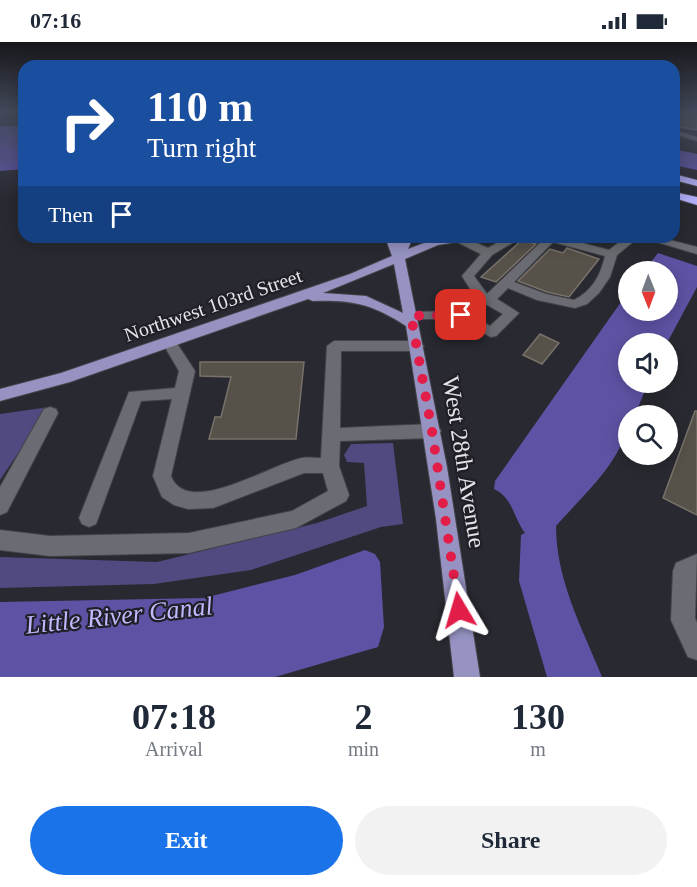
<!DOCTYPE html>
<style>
:root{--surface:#fff;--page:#f2f2f3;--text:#1f2937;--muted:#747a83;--accent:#1a73e8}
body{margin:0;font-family:"Times New Roman",serif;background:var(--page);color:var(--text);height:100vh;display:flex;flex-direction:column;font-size:22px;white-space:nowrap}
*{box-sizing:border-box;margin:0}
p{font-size:20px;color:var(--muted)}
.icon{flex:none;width:33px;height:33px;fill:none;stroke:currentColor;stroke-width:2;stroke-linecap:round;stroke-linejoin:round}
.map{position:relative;height:635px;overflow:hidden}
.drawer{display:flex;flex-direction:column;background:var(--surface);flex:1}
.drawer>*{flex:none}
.top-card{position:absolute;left:18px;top:18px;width:662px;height:183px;border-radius:18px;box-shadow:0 3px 15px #0003;background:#1a4fa0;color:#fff;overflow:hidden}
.needle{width:39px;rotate:179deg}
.buttons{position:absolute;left:618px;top:219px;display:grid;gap:12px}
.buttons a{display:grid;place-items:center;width:60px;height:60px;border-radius:50%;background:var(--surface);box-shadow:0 3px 15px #0003;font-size:30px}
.pin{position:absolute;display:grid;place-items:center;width:51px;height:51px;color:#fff;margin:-26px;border-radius:12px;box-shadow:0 3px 9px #0006}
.me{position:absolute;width:66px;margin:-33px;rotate:353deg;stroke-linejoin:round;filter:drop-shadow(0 0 4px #0008)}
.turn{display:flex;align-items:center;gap:21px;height:126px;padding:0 30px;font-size:27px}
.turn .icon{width:78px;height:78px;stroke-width:2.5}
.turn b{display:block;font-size:42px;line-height:51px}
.then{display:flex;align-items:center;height:57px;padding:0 30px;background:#0003;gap:12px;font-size:22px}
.eta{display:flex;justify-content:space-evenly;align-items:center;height:102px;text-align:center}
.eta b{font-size:36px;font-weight:700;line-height:42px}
.primary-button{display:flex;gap:12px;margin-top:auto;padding:12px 30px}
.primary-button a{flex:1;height:69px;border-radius:36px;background:var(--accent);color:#fff;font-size:24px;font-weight:700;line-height:69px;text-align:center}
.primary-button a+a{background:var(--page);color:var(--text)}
.status{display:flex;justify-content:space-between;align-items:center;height:42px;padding:0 30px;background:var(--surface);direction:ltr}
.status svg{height:16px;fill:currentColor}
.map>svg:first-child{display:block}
.green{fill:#4f4a7f}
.water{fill:#5d53a4}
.building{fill:#565149;stroke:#78726a;stroke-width:1.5}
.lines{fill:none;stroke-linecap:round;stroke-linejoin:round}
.minor-casing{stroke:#44444a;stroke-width:2}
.major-casing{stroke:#44444a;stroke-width:2}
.highway-casing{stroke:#44444a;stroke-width:2}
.minor{fill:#6b6b73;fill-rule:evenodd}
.major{fill:#9693c3;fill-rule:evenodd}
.highway{fill:#b3aef9;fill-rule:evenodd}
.route{stroke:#e11d48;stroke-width:10;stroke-dasharray:0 18}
.labels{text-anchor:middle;stroke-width:4.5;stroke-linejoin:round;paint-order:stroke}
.street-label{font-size:20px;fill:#e3e3e8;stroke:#201f27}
.near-street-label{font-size:24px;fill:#e3e3e8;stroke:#201f27}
.near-water-label{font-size:26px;font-style:italic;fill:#bebafd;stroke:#201f27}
</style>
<div class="status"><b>07:16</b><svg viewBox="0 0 49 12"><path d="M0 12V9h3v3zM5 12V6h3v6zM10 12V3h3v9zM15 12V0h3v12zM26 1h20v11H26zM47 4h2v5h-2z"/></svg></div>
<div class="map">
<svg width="697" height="635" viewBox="0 0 697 635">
<rect width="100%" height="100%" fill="#292931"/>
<!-- green -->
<path class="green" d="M49 365 0 438V372Z
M393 401 403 482 381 485 251 528 154 542 0 546V515L157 520 317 481 367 464 364 421 347 420 344 413 351 402Z"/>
<!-- water -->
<path class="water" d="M0 84H24V127L0 129Z
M674 107 697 112V128L674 123Z
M658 211 697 224V245L667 301 628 302V340L648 341 635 373 628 374C628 415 582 454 556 484 556 538 582 586 602 635H547L519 539 521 493 525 491C513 475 513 456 494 447L495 439 628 250V268H668V230L644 229Z
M365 508 375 512 380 520 384 585 378 605 275 635H0V560L204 556 295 533Z"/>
<!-- building -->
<path class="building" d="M674 69H697V88L674 84Z
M522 198 536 202 496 240 481 235Z
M567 206 599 217 569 255 547 250 518 239 550 207 563 211Z
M540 292 559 301 542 322 523 313Z
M200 320H304L296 397H209L215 375H221L231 335 200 334Z
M695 369H697V473L663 456Z"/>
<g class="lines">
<!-- minor casing -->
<g class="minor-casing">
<path id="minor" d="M0 69H6L0 74Z
M674 88 697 95V99L674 92Z
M508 195H522L492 213 474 234 487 252 543 198 540 195H559L609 208 626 195H639L617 213 610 235 599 251 587 262 575 266 537 258 508 246 497 257 519 271 496 294 491 295 458 277H406L404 274 411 270 457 269 474 253 462 234 481 212 457 200V196H465L488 206ZM553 200 605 214C601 233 591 250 574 258L546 252 514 240ZM482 260 503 272 490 284 470 272Z
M640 195H658L697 205V212Z
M169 295 174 297 195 329 171 434C187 477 273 421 302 416 308 415 315 416 321 416L327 304 334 299H417L424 304 417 309H341L340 386 432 382 438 384 441 389 438 394 432 396 340 399 339 424 349 453 346 459 296 486 189 511 50 514 0 508V488L50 494 189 491 292 469 328 449 323 431H304L213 466 188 467 174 463 162 455 153 434 172 357 141 359 96 482 89 485 82 482 79 476 129 350 175 346 179 329 162 300Z
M50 365 56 367 58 371 7 470 0 473V445L44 367Z
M697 512 695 576 697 581V618L688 615 671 578 673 529 676 521Z"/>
</g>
<!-- major casing -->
<g class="major-casing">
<path id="major" d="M385 195H397L399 201 401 195H413L408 207 435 197 476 195 470 198 438 203 405 217 447 425 480 635H454L436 477 406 284C372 262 353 258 313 259L308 257 70 340 0 359V347L61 331 350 232 392 214ZM394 222 403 271 366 254 323 251Z"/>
</g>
<!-- highway casing -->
<g class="highway-casing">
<path id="highway" d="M674 132 697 138V144L674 138Z
M674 150 697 155V163L674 156Z"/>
</g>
<!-- minor -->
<use href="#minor" class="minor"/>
<!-- major -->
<use href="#major" class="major"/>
<!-- highway -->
<use href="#highway" class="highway"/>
</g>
<!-- sky -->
<linearGradient id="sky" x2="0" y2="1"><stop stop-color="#17171b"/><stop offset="0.44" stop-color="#43495a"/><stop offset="1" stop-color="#43495a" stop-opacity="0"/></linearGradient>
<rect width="697" height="158" fill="url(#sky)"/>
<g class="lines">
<!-- route -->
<path class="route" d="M459 568 432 389 411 274 461 273"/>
</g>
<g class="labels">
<!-- street labels -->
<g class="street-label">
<text transform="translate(213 263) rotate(-19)" y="7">Northwest 103rd Street</text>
</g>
<!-- near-street labels -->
<g class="near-street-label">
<text transform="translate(464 420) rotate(81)" y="8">West 28th Avenue</text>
</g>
<!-- near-water labels -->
<g class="near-water-label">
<text transform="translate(119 573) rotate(-6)" y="9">Little River Canal</text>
</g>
</g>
</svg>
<div class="buttons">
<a><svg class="needle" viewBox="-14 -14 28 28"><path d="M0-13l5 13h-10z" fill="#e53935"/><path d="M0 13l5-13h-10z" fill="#747a83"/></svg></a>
<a><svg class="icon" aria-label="sound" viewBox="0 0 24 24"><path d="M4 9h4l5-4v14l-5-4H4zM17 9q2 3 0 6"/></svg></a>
<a><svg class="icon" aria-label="search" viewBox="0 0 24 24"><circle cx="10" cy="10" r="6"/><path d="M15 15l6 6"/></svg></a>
</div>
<div class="pin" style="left:461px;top:273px;background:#d93025"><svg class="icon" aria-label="arrive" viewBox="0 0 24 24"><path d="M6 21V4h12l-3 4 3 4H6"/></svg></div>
<svg class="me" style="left:459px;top:568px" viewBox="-20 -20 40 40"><path d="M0-17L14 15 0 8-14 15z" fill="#e11d48" stroke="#fff" stroke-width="4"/></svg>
<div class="top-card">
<div class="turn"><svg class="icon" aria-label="right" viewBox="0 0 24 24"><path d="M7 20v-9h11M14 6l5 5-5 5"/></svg><div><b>110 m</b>Turn right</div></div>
<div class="then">Then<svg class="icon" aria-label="arrive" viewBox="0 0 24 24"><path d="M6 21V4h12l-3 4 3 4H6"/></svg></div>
</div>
</div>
<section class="drawer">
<div class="eta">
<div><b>07:18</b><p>Arrival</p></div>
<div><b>2</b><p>min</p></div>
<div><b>130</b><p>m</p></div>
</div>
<div class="primary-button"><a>Exit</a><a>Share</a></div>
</section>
